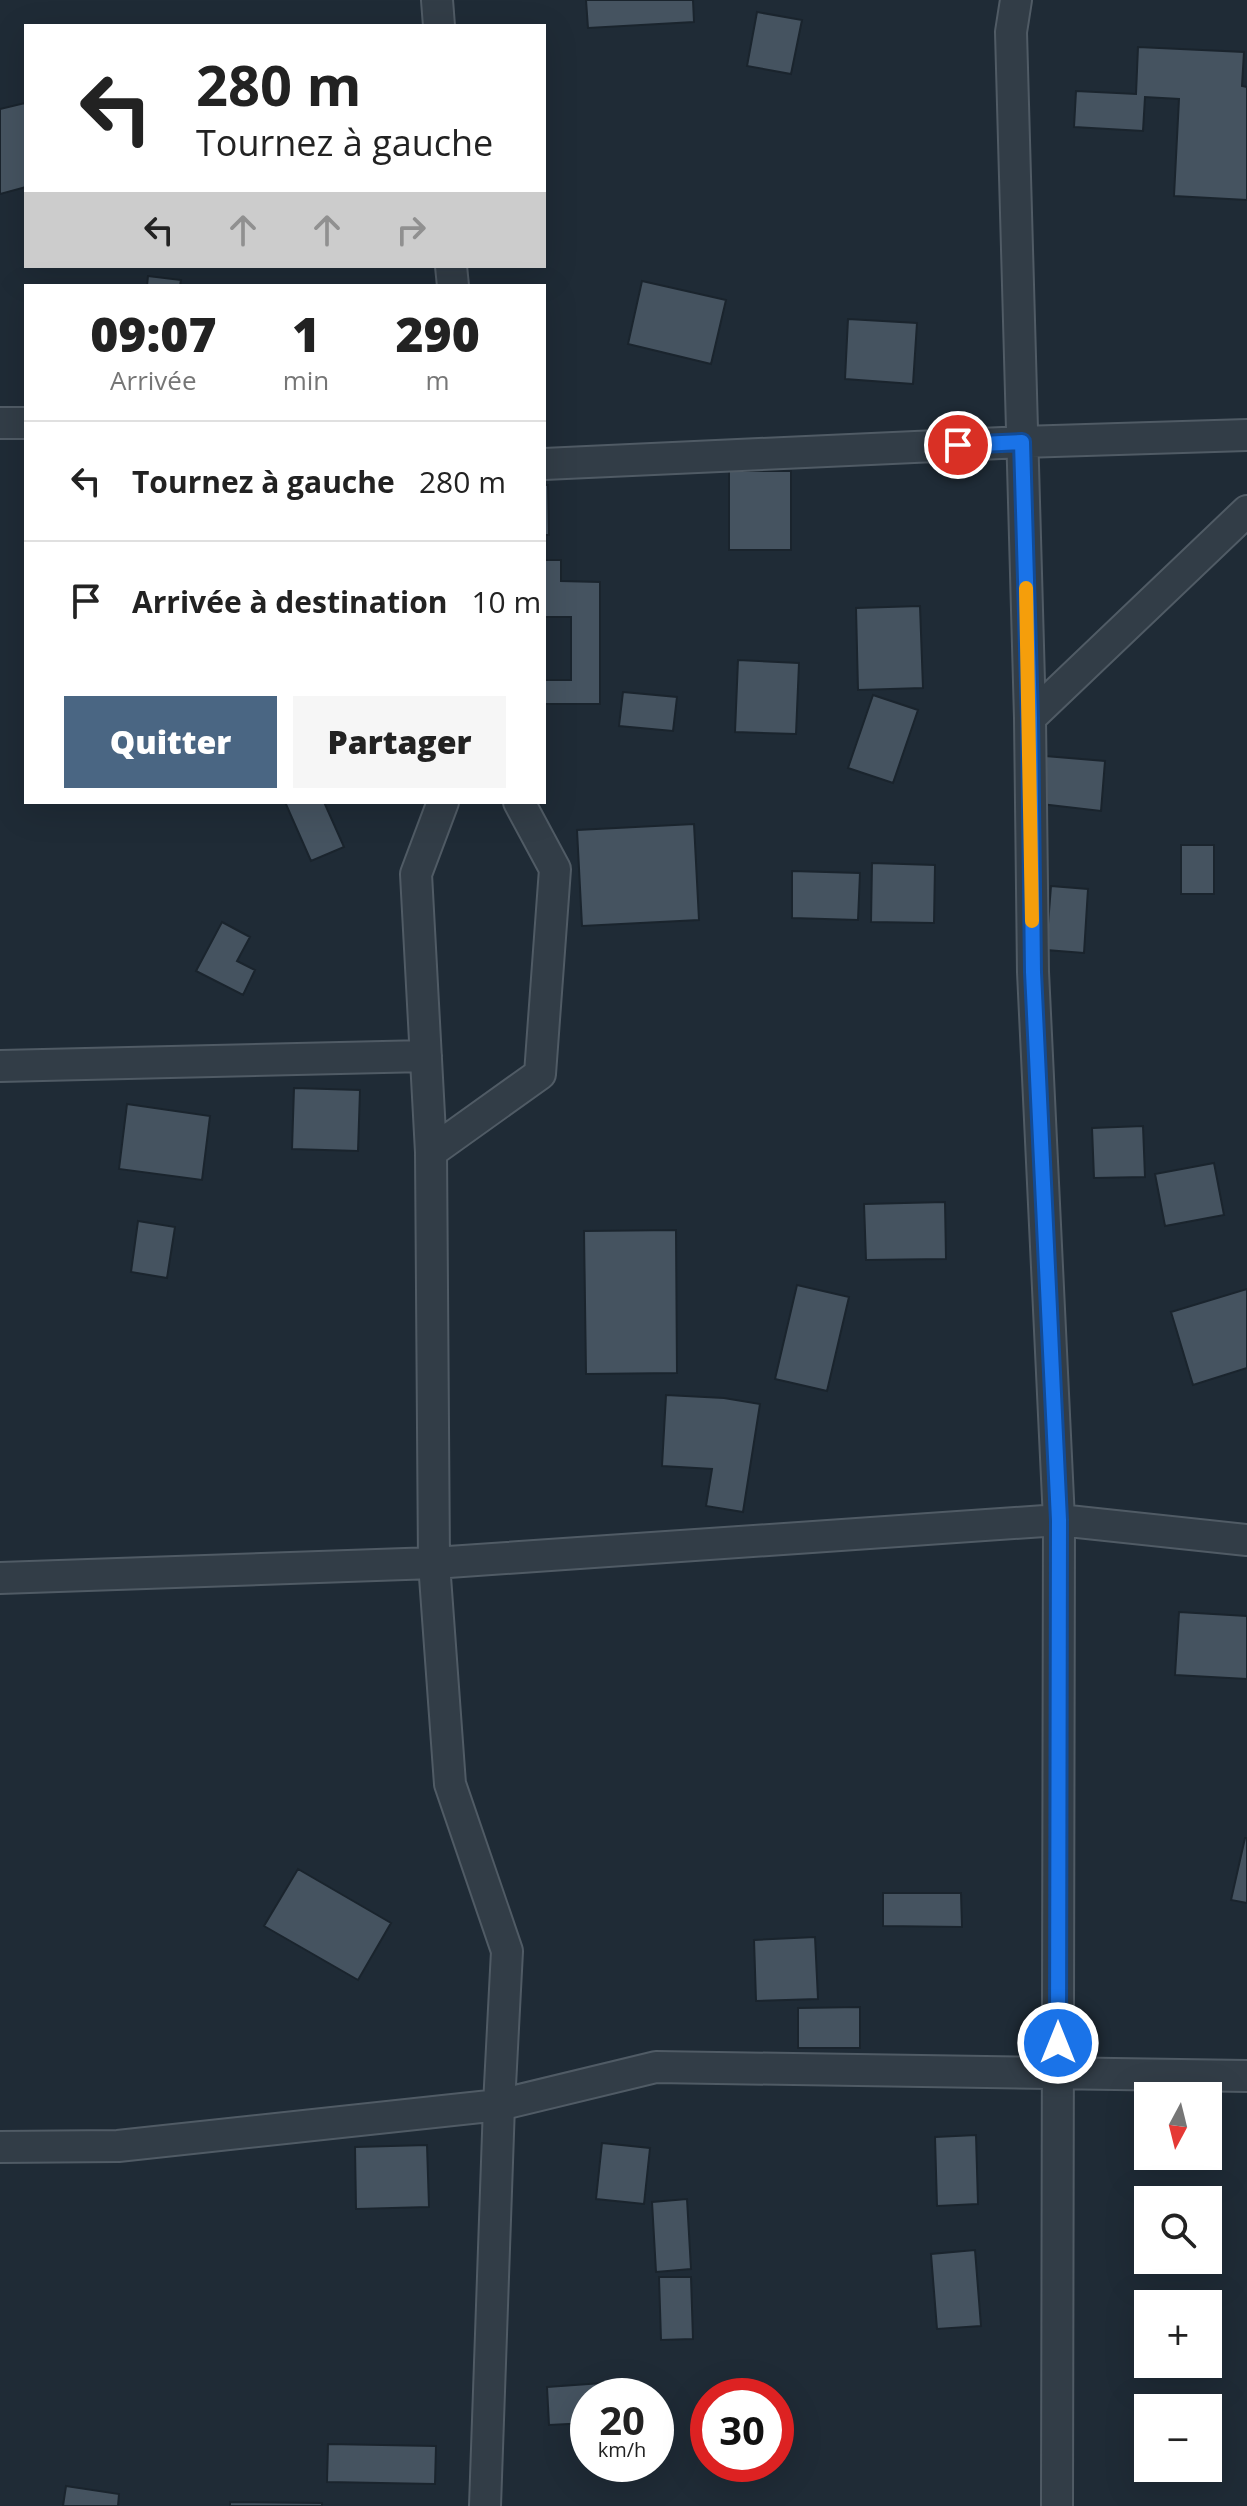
<!DOCTYPE html>
<html lang="fr">
<meta charset="utf-8">
<style>
:root{--surface:#fff;--page:#f6f6f6;--text:#222;--muted:#767676;--line:#e0e0e0;--accent:#4a6683}
body{margin:0;font-family:"Open Sans",sans-serif;background:var(--page);color:var(--text);height:100vh;display:flex;flex-direction:column;font-size:30px;white-space:nowrap}
*{box-sizing:border-box;margin:0}
p{font-size:26px;color:var(--muted)}
.icon{flex:none;width:44px;height:44px;fill:none;stroke:currentColor;stroke-width:2;stroke-linecap:round;stroke-linejoin:round}
.map{position:relative;flex:1;overflow:hidden}
.details{position:absolute;left:24px;top:284px;width:522px;height:520px;display:flex;flex-direction:column;background:var(--surface);border-radius:0px;box-shadow:0 8px 32px #0002}
.details>*{flex:none}
.banner{position:absolute;left:24px;top:24px;width:522px;height:244px;border-radius:0px;box-shadow:0 8px 32px #0002;background:#fff;color:var(--text);overflow:hidden}
.needle{width:52px;rotate:187deg}
.controls{position:absolute;left:1134px;top:2082px;display:grid;gap:16px}
.controls a{display:grid;place-items:center;width:88px;height:88px;border-radius:0px;background:var(--surface);box-shadow:0 8px 32px #0002;font-size:40px}
.speed{position:absolute;left:570px;top:2378px;display:flex;gap:16px;font-size:40px;font-weight:700;text-align:center}
.speed>*{display:grid;place-content:center;width:104px;height:104px;border-radius:50%;background:var(--surface);box-shadow:0 8px 32px #0002;line-height:1}
.speed small{font-size:20px;font-weight:400}
.speed .limit{border:12px solid #d22;background:#fff;color:#111}
.pin{position:absolute;display:grid;place-items:center;width:68px;height:68px;color:#fff;margin:-34px;border:4px solid #fff;border-radius:50%;box-shadow:0 2px 8px #0007}
.me{position:absolute;width:88px;margin:-44px;rotate:0deg;stroke-linejoin:round;filter:drop-shadow(0 0 6px #0008)}
.turn{display:flex;align-items:center;gap:28px;height:168px;padding:0 40px;font-size:36px}
.turn .icon{width:104px;height:104px;stroke-width:2.5}
.turn b{display:block;font-size:56px;line-height:68px}
.lanes{display:flex;align-items:center;height:76px;padding:0 40px;background:#0003;justify-content:center;gap:40px;direction:ltr}
.lanes .off{opacity:.35}
.eta{display:flex;justify-content:space-evenly;align-items:center;height:136px;text-align:center}
.eta b{font-size:48px;font-weight:800;line-height:56px}
.primary-button{display:flex;gap:16px;margin-top:auto;padding:16px 40px}
.primary-button a{flex:1;height:92px;border-radius:0px;background:var(--accent);color:#fff;font-size:32px;font-weight:800;line-height:92px;text-align:center}
.primary-button a+a{background:var(--page);color:var(--text)}
ul{padding:0;list-style:none}
li{display:flex;align-items:center;gap:24px;height:120px;padding:0 40px;border-top:2px solid var(--line)}
li div{flex:1}
li b{display:block;font-size:30px}
li em{font-style:normal}
.map>svg:first-child{display:block}
.building{fill:#455360;stroke:#1a242d;stroke-width:2}
.lines{fill:none;stroke-linecap:round;stroke-linejoin:round}
.minor-casing{stroke:#505b65;stroke-width:34}
.minor{stroke:#323d47;stroke-width:30}
.route-casing{stroke:#114b97;stroke-width:20}
.route{stroke:#1a73e8;stroke-width:14}
.slow{stroke:#f59e0b;stroke-width:14}
</style>
<div class="map">
<svg width="1247" height="2506" viewBox="0 0 1247 2506">
<rect width="100%" height="100%" fill="#1f2b36"/>
<!-- building -->
<path class="building" d="M586 0H693L694 22 588 28Z
M757 12 802 20 791 74 747 66Z
M1138 47 1244 52 1242 86 1247 87V200L1174 196 1179 99 1145 97 1143 131 1074 127 1076 91 1136 94Z
M25 103 26 187 0 194V109Z
M148 276 181 280 180 286H147Z
M642 281 726 300 711 364 628 344Z
M848 319 917 323 913 384 845 379Z
M729 471H791V550H729Z
M544 485H548L549 535H544Z
M544 560H561V581L600 582V704H544V680H571V617H544Z
M920 606 923 688 858 690 856 608Z
M738 660 799 663 796 734 735 732Z
M623 692 677 697 673 731 619 726Z
M873 695 918 710 893 783 848 768Z
M1045 756 1105 761 1101 811 1041 804Z
M285 802H324L344 847 311 861Z
M694 824 699 920 582 926 577 830Z
M1181 845H1214V894H1181Z
M872 863 935 865 934 923 871 922Z
M792 871 860 873 858 920 792 918Z
M1051 886 1088 889 1084 953 1046 950Z
M222 922 250 937 237 961 255 970 243 995 196 971Z
M294 1088 360 1090 358 1151 292 1149Z
M127 1104 210 1116 202 1180 119 1169Z
M1143 1126 1145 1177 1094 1178 1092 1128Z
M1214 1163 1224 1215 1165 1226 1155 1174Z
M945 1202 946 1259 866 1260 864 1204Z
M138 1221 175 1227 167 1278 131 1272Z
M676 1230 677 1373 586 1374 584 1231Z
M797 1285 849 1297 827 1391 775 1379Z
M1247 1289V1368L1193 1385 1171 1312Z
M666 1395 724 1398 760 1404 743 1512 706 1506 712 1469 662 1466Z
M1179 1612 1247 1616V1679L1175 1675Z
M1245 1838H1247V1903L1231 1900Z
M298 1869 391 1923 358 1980 264 1926Z
M883 1893H961L962 1927 883 1926Z
M815 1937 818 1999 756 2001 754 1940Z
M860 2007V2048H798V2008Z
M976 2135 978 2204 937 2206 935 2137Z
M602 2143 650 2148 644 2204 596 2199Z
M427 2145 429 2207 356 2209 355 2147Z
M687 2199 691 2269 656 2272 652 2202Z
M975 2250 981 2326 937 2329 931 2254Z
M659 2277H691L693 2339 661 2340Z
M630 2381 631 2396H588V2423L549 2425 547 2387Z
M328 2444 436 2446 435 2484 327 2482Z
M66 2486 119 2494 118 2506H63Z
M230 2502 322 2503V2506H230Z"/>
<g class="lines">
<!-- minor casing -->
<g class="minor-casing">
<path id="minor" d="M437 0 439 26
M1016 0 1011 32 1030 718 1033 972 1059 1520 1057 2506
M451 266 453 286
M0 423H26
M544 464 1022 442 1247 435
M1030 718 1247 511
M443 802 416 874 431 1152 434 1563 450 1784 507 1951 499 2105 485 2506
M0 1066 426 1056
M431 1152 540 1074 555 869 519 802
M0 1578 434 1563 1059 1520 1247 1540
M0 2147 118 2146 499 2105 656 2067 1247 2076"/>
</g>
<!-- minor -->
<use href="#minor" class="minor"/>
</g>
<g class="lines">
<!-- route casing -->
<g class="route-casing">
<path id="route" d="M958 445 1022 442 1030 718 1033 972 1059 1520 1058 2043"/>
</g>
<!-- route -->
<use href="#route" class="route"/>
<!-- slow -->
<path class="slow" d="M1026 588 1032 921"/>
</g>
</svg>
<div class="controls">
<a><svg class="needle" viewBox="-14 -14 28 28"><path d="M0-13l5 13h-10z" fill="#e53935"/><path d="M0 13l5-13h-10z" fill="#767676"/></svg></a>
<a><svg class="icon" aria-label="search" viewBox="0 0 24 24"><circle cx="10" cy="10" r="6"/><path d="M15 15l6 6"/></svg></a>
<a>+</a>
<a>−</a>
</div>
<div class="speed"><div>20<small>km/h</small></div><div class="limit">30</div></div>
<div class="pin" style="left:958px;top:445px;background:#d93025"><svg class="icon" aria-label="arrive" viewBox="0 0 24 24"><path d="M6 21V4h12l-3 4 3 4H6"/></svg></div>
<svg class="me" style="left:1058px;top:2043px" viewBox="-20 -20 40 40"><circle r="17" fill="#1a73e8" stroke="#fff" stroke-width="3"/><path d="M0-11L8 9 0 5-8 9z" fill="#fff"/></svg>
<div class="banner">
<div class="turn"><svg class="icon" aria-label="left" viewBox="0 0 24 24"><path d="M17 20v-9H6M10 6l-5 5 5 5"/></svg><div><b>280 m</b>Tournez à gauche</div></div>
<div class="lanes"><svg class="icon" aria-label="left" viewBox="0 0 24 24"><path d="M17 20v-9H6M10 6l-5 5 5 5"/></svg><svg class="icon off" aria-label="ahead" viewBox="0 0 24 24"><path d="M12 20V5M6 11l6-6 6 6"/></svg><svg class="icon off" aria-label="ahead" viewBox="0 0 24 24"><path d="M12 20V5M6 11l6-6 6 6"/></svg><svg class="icon off" aria-label="right" viewBox="0 0 24 24"><path d="M7 20v-9h11M14 6l5 5-5 5"/></svg></div>
</div>
<section class="details">
<div class="eta">
<div><b>09:07</b><p>Arrivée</p></div>
<div><b>1</b><p>min</p></div>
<div><b>290</b><p>m</p></div>
</div>
<ul>
<li><svg class="icon" aria-label="left" viewBox="0 0 24 24"><path d="M17 20v-9H6M10 6l-5 5 5 5"/></svg><div><b>Tournez à gauche</b></div><em>280 m</em></li>
<li><svg class="icon" aria-label="arrive" viewBox="0 0 24 24"><path d="M6 21V4h12l-3 4 3 4H6"/></svg><div><b>Arrivée à destination</b></div><em>10 m</em></li>
</ul>
<div class="primary-button"><a>Quitter</a><a>Partager</a></div>
</section>
</div>
